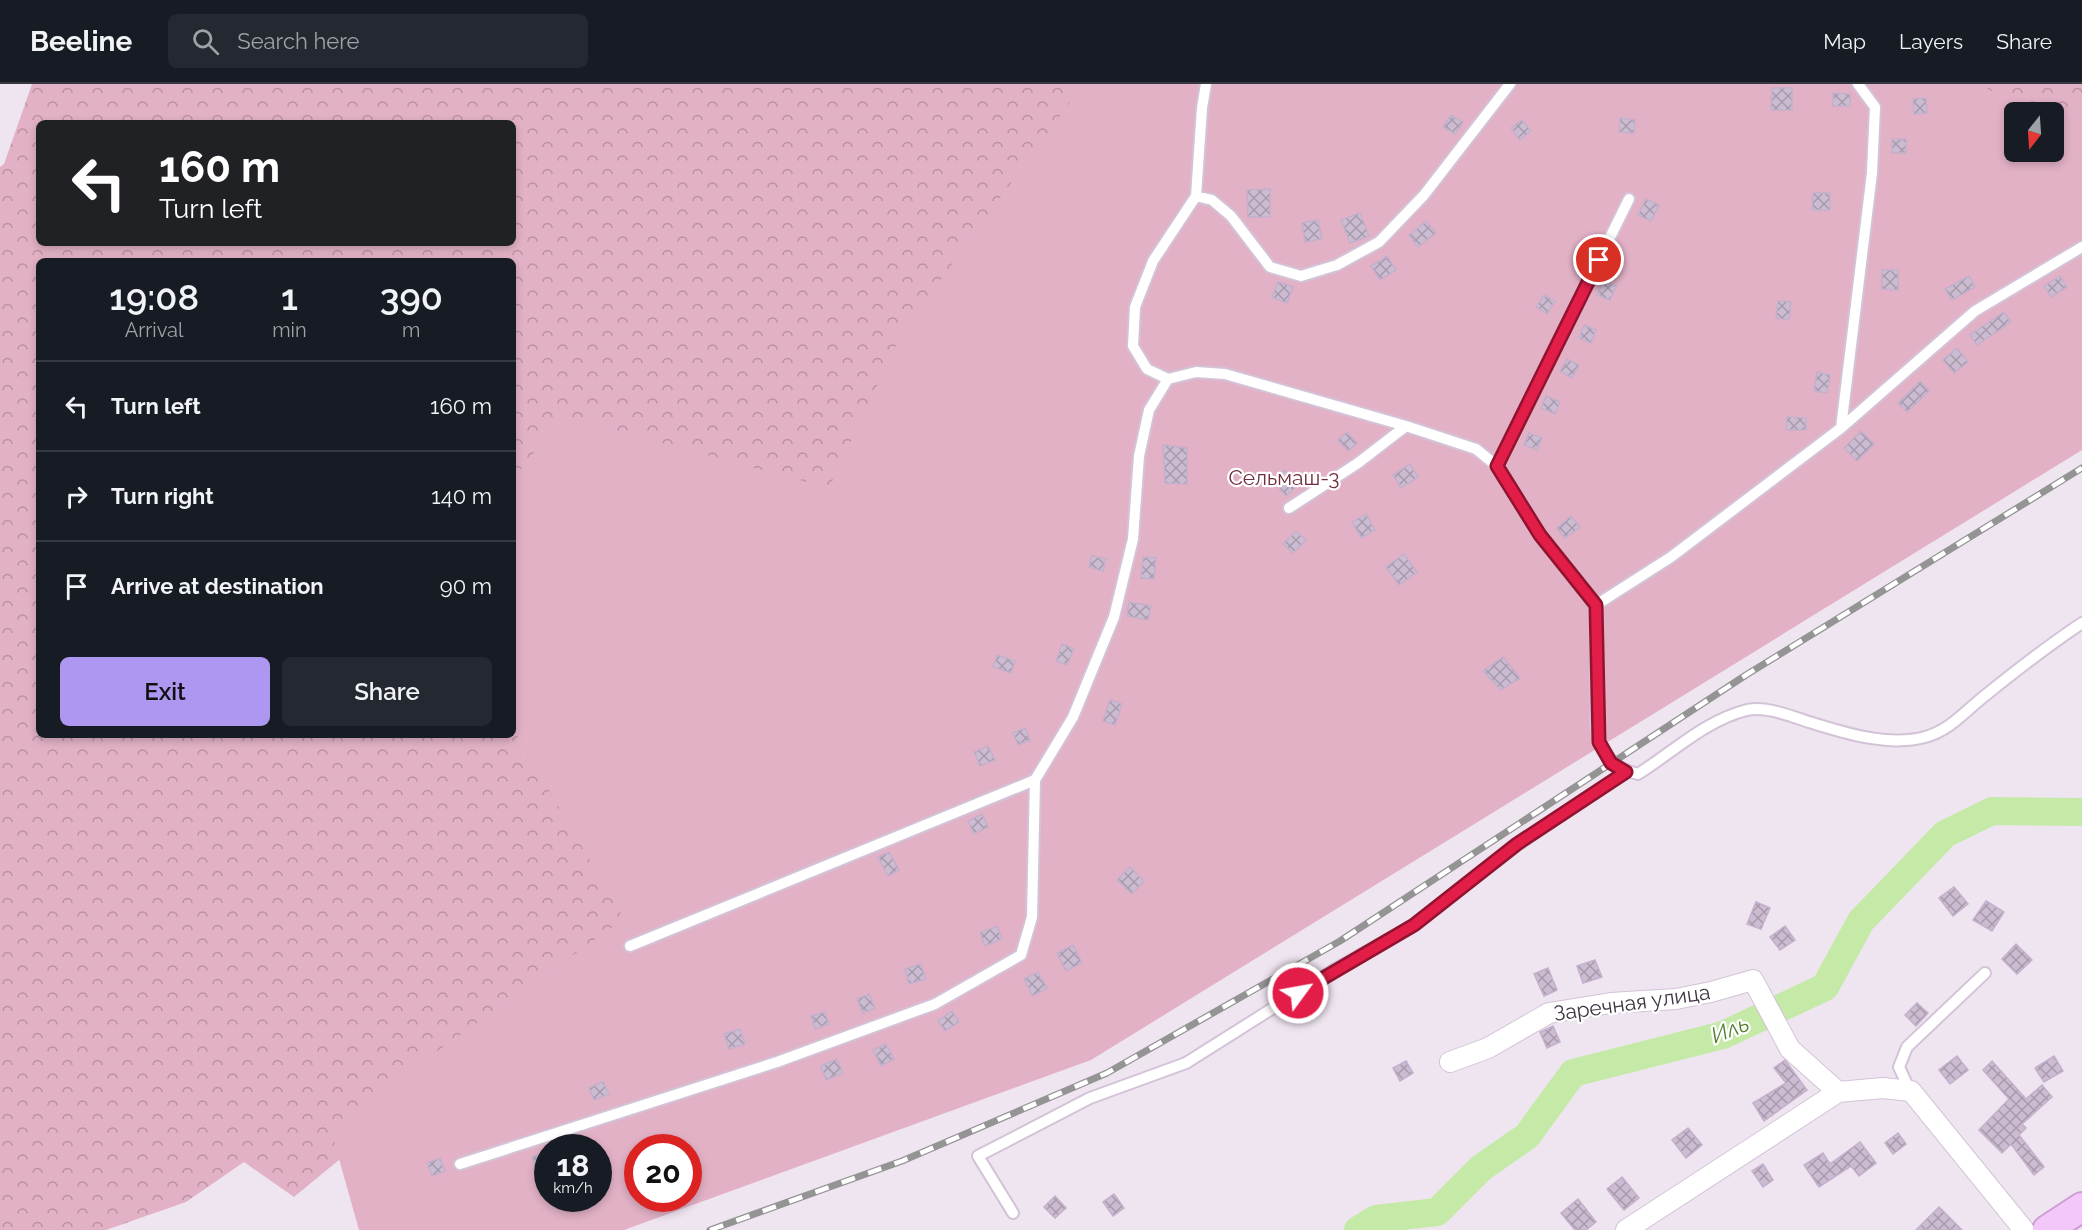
<!DOCTYPE html>
<meta charset="utf-8">
<style>
:root{--surface:#171b24;--page:#242831;--text:#f1f3f6;--muted:#9ea1a6;--line:#363941;--accent:#ae97f0}
body{margin:0;font-family:Raleway,sans-serif;background:var(--page);color:var(--text);height:100vh;display:flex;flex-direction:column;font-size:22px;white-space:nowrap}
*{box-sizing:border-box;margin:0}
p{font-size:20px;color:var(--muted)}
.icon{flex:none;width:33px;height:33px;fill:none;stroke:currentColor;stroke-width:2;stroke-linecap:round;stroke-linejoin:round}
.map{position:relative;flex:1;overflow:hidden}
.sheet{position:absolute;left:36px;top:174px;width:480px;height:480px;display:flex;flex-direction:column;background:var(--surface);border-radius:9px;box-shadow:0 3px 9px #0003}
.sheet>*{flex:none}
.top-card{position:absolute;left:36px;top:36px;width:480px;height:126px;border-radius:9px;box-shadow:0 3px 9px #0003;background:#202124;color:#fff;overflow:hidden}
.needle{width:39px;rotate:197deg}
.fabs{position:absolute;left:2004px;top:18px;display:grid;gap:12px}
.fabs a{display:grid;place-items:center;width:60px;height:60px;border-radius:9px;background:var(--surface);box-shadow:0 3px 9px #0003;font-size:30px}
.speed{position:absolute;left:534px;top:1050px;display:flex;gap:12px;font-size:30px;font-weight:700;text-align:center}
.speed>*{display:grid;place-content:center;width:78px;height:78px;border-radius:50%;background:var(--surface);box-shadow:0 3px 9px #0003;line-height:1}
.speed small{font-size:15px;font-weight:400}
.speed .limit{border:9px solid #d22;background:#fff;color:#111}
.pin{position:absolute;display:grid;place-items:center;width:51px;height:51px;color:#fff;margin:-26px;border:3px solid #fff;border-radius:50%;box-shadow:0 2px 6px #0007}
.me{position:absolute;width:66px;margin:-33px;rotate:58deg;stroke-linejoin:round;filter:drop-shadow(0 0 4px #0008)}
.turn{display:flex;align-items:center;gap:21px;height:126px;padding:0 24px;font-size:27px}
.turn .icon{width:78px;height:78px;stroke-width:2.5}
.turn b{display:block;font-size:42px;line-height:51px}
.eta{display:flex;justify-content:space-evenly;align-items:center;height:102px;text-align:center}
.eta b{font-size:36px;font-weight:600;line-height:42px}
.button{display:flex;gap:12px;margin-top:auto;padding:12px 24px}
.button a{flex:1;height:69px;border-radius:9px;background:var(--accent);color:#111;font-size:24px;font-weight:600;line-height:69px;text-align:center}
.button a+a{background:var(--page);color:var(--text)}
ul{padding:0;list-style:none}
li{display:flex;align-items:center;gap:18px;height:90px;padding:0 24px;border-top:2px solid var(--line)}
li div{flex:1}
li b{display:block;font-size:22px}
li em{font-style:normal}
header{display:flex;align-items:center;gap:36px;box-sizing:border-box;height:84px;padding:0 30px;background:var(--surface);border-bottom:2px solid var(--line)}
header strong{font-size:28px}
nav{display:flex;gap:33px;margin-inline-start:auto;font-size:21px}
.search{width:420px;height:54px;background:var(--page);display:flex;align-items:center;gap:15px;box-sizing:border-box;padding:0 21px;border-radius:9px;color:var(--muted);font-size:22px}
.map>svg:first-child{display:block}
.forest{fill:url(#forest-crowns);fill-rule:evenodd}
.garden{fill:#e2b1c6;fill-rule:evenodd}
.lines{fill:none;stroke-linecap:round;stroke-linejoin:round}
.river{stroke:#c5e9a6;stroke-width:28}
.building{fill:url(#building-cross-hatch);stroke:#c4b0cc;stroke-width:1.5}
.lane-casing{stroke:#d3c3d7;stroke-width:14}
.street-casing{stroke:#d3c3d7;stroke-width:22}
.secondary-casing{stroke:#cc9dd3;stroke-width:32}
.lane{stroke:#fff;stroke-width:10}
.street{stroke:#fff;stroke-width:20}
.secondary{stroke:#f4c7fa;stroke-width:28}
.rail-casing{stroke:#949494;stroke-width:7}
.rail{stroke:#fff;stroke-width:4.5;stroke-dasharray:14;stroke-linecap:butt}
.route-casing{stroke:#92132f;stroke-width:15}
.route{stroke:#e11d48;stroke-width:10}
.labels{text-anchor:middle;stroke-width:4.5;stroke-linejoin:round;paint-order:stroke}
.park-label{font-size:21px;fill:#702e3e;stroke:#fff}
.street-label{font-size:21px;fill:#3f3543;stroke:#fff}
.water-label{font-size:22px;font-style:italic;fill:#53802e;stroke:#fff}
</style>
<header>
<strong>Beeline</strong>
<div class="search"><svg class="icon" aria-label="search" viewBox="0 0 24 24"><circle cx="10" cy="10" r="6"/><path d="M15 15l6 6"/></svg>Search here</div>
<nav><a>Map</a><a>Layers</a><a>Share</a></nav>
</header>
<div class="map">
<svg width="2082" height="1146" viewBox="0 0 2082 1146">
<defs>
<pattern id="forest-crowns" width="20" height="18" patternUnits="userSpaceOnUse" patternTransform="scale(1.5)"><rect width="20" height="18" fill="#e2b1c6"/><path d="M2 6a3 3 0 1 1 6 0M12 15a3 3 0 1 1 6 0" fill="none" stroke="#b991a2"/></pattern>
<pattern id="building-cross-hatch" width="8" height="8" patternUnits="userSpaceOnUse" patternTransform="scale(1.5)"><rect width="8" height="8" fill="#ccbcd2"/><path d="M0 0l8 8M0 8l8-8" fill="none" stroke="#a79aac"/></pattern>
</defs>
<rect width="100%" height="100%" fill="#efe5f1"/>
<!-- forest -->
<path class="forest" d="M32 0H1237L901 613 294 1113 244 1078 186 1118 106 1146H0V83L4 80ZM39 39H513V159H39ZM39 177H513V651H39Z
M1882 0H2082V89L2037 117ZM2014 28H2054V68H2014Z"/>
<!-- garden -->
<path class="garden" d="M1083 0H1980L2027 28H2014V68H2054V45L2082 27V366L1091 976 624 1146H359L330 1043 624 835 513 645V395L563 332 829 404 902 249ZM548 1064H598V1114H548ZM638 1064H688V1114H638Z"/>
<g class="lines">
<!-- river -->
<path class="river" d="M1358 1146 1376 1135 1437 1128 1481 1084 1527 1052 1573 989 1723 951 1825 903 1861 837 1945 750 1992 727 2082 728"/>
</g>
<!-- building -->
<path class="building" d="M1772 4H1792V26H1771Z
M1833 9 1850 10V22H1833Z
M1926 14 1927 29 1914 30 1913 15Z
M1451 31 1463 38 1455 50 1443 43Z
M1620 34 1635 36 1634 49 1619 48Z
M1522 36 1531 47 1520 56 1511 44Z
M1892 55H1906V69H1892Z
M1270 105V133H1248L1247 106Z
M1813 109H1830V126H1812Z
M1646 115 1659 121 1651 137 1638 131Z
M1360 129 1369 152 1350 159 1341 136Z
M1318 136 1322 155 1305 158 1302 139Z
M1426 137 1436 149 1418 163 1409 151Z
M1387 172 1396 186 1380 196 1371 182Z
M1882 186H1898V206L1882 205Z
M1969 192 1975 203 1952 216 1945 205Z
M2060 192 2067 203 2051 213 2044 202Z
M1603 197 1616 202 1610 216 1597 211Z
M1278 198 1293 203 1287 219 1272 213Z
M1544 211 1555 217 1547 230 1536 223Z
M1778 217 1791 218 1789 236 1776 234Z
M2004 228 2011 238 1977 261 1970 251Z
M1584 241 1596 246 1591 259 1579 254Z
M1957 264 1968 278 1954 289 1943 276Z
M1567 275 1579 281 1572 294 1560 287Z
M1817 288 1830 291 1827 309 1814 307Z
M1920 297 1929 307 1907 328 1898 319Z
M1546 312 1560 318 1555 330 1541 324Z
M1787 333 1806 334V346H1786Z
M1861 347 1874 360 1857 377 1844 364Z
M1347 348 1357 359 1348 367 1338 356Z
M1529 349 1542 354 1537 366 1524 361Z
M1163 361 1187 364V400L1165 399Z
M1410 380 1418 393 1401 404 1393 391Z
M1285 386 1298 401 1286 412 1273 397Z
M1366 430 1375 446 1361 454 1352 438Z
M1571 432 1580 443 1565 454 1557 444Z
M1296 447 1306 456 1293 469 1283 460Z
M1404 470 1417 488 1399 501 1386 483Z
M1092 472 1106 475 1103 487 1089 483Z
M1143 473 1156 474 1154 495 1141 494Z
M1129 518 1151 522 1148 536 1127 532Z
M1062 560 1074 565 1067 581 1056 577Z
M997 571 1015 577 1011 589 993 583Z
M1503 573 1520 594 1501 606 1483 587Z
M1110 616 1122 620 1115 641 1103 637Z
M1025 644 1030 656 1018 661 1013 649Z
M988 662 995 676 980 682 974 668Z
M982 730 988 743 974 750 968 737Z
M889 768 899 786 888 792 878 773Z
M1130 783 1144 797 1132 810 1117 796Z
M1954 803 1968 820 1953 832 1939 814Z
M1986 817 2004 828 1992 847 1973 836Z
M1756 818 1770 824 1761 845 1747 840Z
M997 842 1002 855 985 862 980 849Z
M1785 842 1795 856 1780 866 1770 853Z
M2016 860 2032 876 2017 890 2002 875Z
M1073 861 1082 879 1066 887 1057 869Z
M1595 876 1602 893 1583 899 1577 882Z
M921 880 926 895 909 900 905 885Z
M1548 884 1557 906 1544 912 1534 890Z
M1038 888 1047 904 1033 912 1024 895Z
M869 910 875 924 863 929 857 915Z
M1917 919 1928 929 1916 942 1905 931Z
M952 927 959 938 945 947 938 937Z
M825 928 829 940 815 945 811 932Z
M1553 942 1560 958 1547 964 1540 948Z
M740 945 745 960 729 965 724 950Z
M886 960 894 975 881 982 873 966Z
M1957 972 1968 986 1950 1000 1939 986Z
M2054 972 2063 987 2044 998 2035 984Z
M837 975 843 989 826 996 821 982Z
M1785 976 1807 1006 1764 1037 1753 1019 1786 999 1774 984Z
M1406 977 1413 989 1400 997 1393 984Z
M1992 977 2026 1015 2042 1001 2052 1013 2022 1040 2026 1044 2019 1051 2044 1083 2034 1091 2011 1060 2002 1069 1979 1046 2009 1015 1983 986Z
M603 997 609 1010 594 1016 589 1004Z
M1688 1044 1702 1061 1686 1074 1672 1056Z
M1898 1049 1906 1060 1893 1070 1885 1059Z
M1860 1058 1876 1079 1859 1092 1851 1082 1819 1103 1804 1081 1823 1069 1830 1080Z
M548 1067V1082L538 1086 532 1073Z
M440 1074 445 1087 432 1092 427 1079Z
M1763 1080 1773 1096 1763 1103 1752 1087Z
M1622 1093 1639 1114 1624 1126 1607 1105Z
M1114 1110 1124 1124 1113 1132 1103 1118Z
M1055 1112 1066 1124 1055 1134 1044 1123Z
M1578 1115 1596 1138 1586 1146H1575L1561 1129Z
M1939 1123 1962 1146H1916Z"/>
<g class="lines">
<!-- lane casing -->
<g class="lane-casing">
<path id="lane" d="M1206 0 1202 24 1196 112 1153 177 1135 223 1133 262 1147 285 1168 295 1196 288 1225 290 1406 342 1476 365 1497 382 1540 451 1596 521V640C1599 666 1611 684 1638 690 1673 668 1706 636 1747 626 1767 622 1790 632 1809 638 1844 649 1889 663 1925 653 1951 646 1966 626 1987 610 2018 585 2049 561 2082 539
M1196 112 1212 116 1231 132 1270 183 1301 192 1337 181 1379 158 1424 111 1510 0
M1841 344 1872 89 1875 23 1858 0
M1497 382 1629 115
M1289 424 1358 379 1406 342
M1596 521 1671 473 1841 344 1975 227 2082 163
M630 862 1035 696 1073 633 1114 533 1133 455 1139 372 1149 326 1168 295
M1910 1007 1899 983 1907 963 1985 889
M460 1080 777 978 935 920 1021 871 1032 833 1035 696
M1013 1129 978 1072 1090 1014 1186 979 1335 885 1414 841 1517 761 1626 688"/>
</g>
<!-- street casing -->
<g class="street-casing">
<path id="street" d="M1450 978 1488 964 1549 929 1611 919 1676 915 1711 908 1753 896 1790 965 1838 1008
M1626 1146 1838 1008 1883 1004 1911 1007 2024 1146"/>
</g>
<!-- secondary casing -->
<g class="secondary-casing">
<path id="secondary" d="M2047 1146 2082 1123"/>
</g>
<!-- lane -->
<use href="#lane" class="lane"/>
<!-- street -->
<use href="#street" class="street"/>
<!-- secondary -->
<use href="#secondary" class="secondary"/>
<!-- rail casing -->
<g class="rail-casing">
<path id="rail" d="M710 1146 902 1077 1107 989 1340 857 1746 591 2082 384"/>
</g>
<!-- rail -->
<use href="#rail" class="rail"/>
</g>
<g class="lines">
<!-- route casing -->
<g class="route-casing">
<path id="route" d="M1298 909 1414 841 1517 760 1626 688 1611 679 1599 658 1596 521 1540 451 1497 382 1599 176"/>
</g>
<!-- route -->
<use href="#route" class="route"/>
</g>
<g class="labels">
<!-- park labels -->
<g class="park-label">
<text x="1284" y="401">Сельмаш-3</text>
</g>
<!-- street labels -->
<g class="street-label">
<text transform="translate(1632 919) rotate(-8)" y="7">Заречная улица</text>
</g>
<!-- water labels -->
<g class="water-label">
<text transform="translate(1730 945) rotate(-21)" y="8">Иль</text>
</g>
</g>
</svg>
<div class="fabs">
<a><svg class="needle" viewBox="-14 -14 28 28"><path d="M0-13l5 13h-10z" fill="#e53935"/><path d="M0 13l5-13h-10z" fill="#9ea1a6"/></svg></a>
</div>
<div class="speed"><div>18<small>km/h</small></div><div class="limit">20</div></div>
<div class="pin" style="left:1599px;top:176px;background:#d93025"><svg class="icon" aria-label="arrive" viewBox="0 0 24 24"><path d="M6 21V4h12l-3 4 3 4H6"/></svg></div>
<svg class="me" style="left:1298px;top:909px" viewBox="-20 -20 40 40"><circle r="17" fill="#e11d48" stroke="#fff" stroke-width="3"/><path d="M0-11L8 9 0 5-8 9z" fill="#fff"/></svg>
<div class="top-card">
<div class="turn"><svg class="icon" aria-label="left" viewBox="0 0 24 24"><path d="M17 20v-9H6M10 6l-5 5 5 5"/></svg><div><b>160 m</b>Turn left</div></div>
</div>
<section class="sheet">
<div class="eta">
<div><b>19:08</b><p>Arrival</p></div>
<div><b>1</b><p>min</p></div>
<div><b>390</b><p>m</p></div>
</div>
<ul>
<li><svg class="icon" aria-label="left" viewBox="0 0 24 24"><path d="M17 20v-9H6M10 6l-5 5 5 5"/></svg><div><b>Turn left</b></div><em>160 m</em></li>
<li><svg class="icon" aria-label="right" viewBox="0 0 24 24"><path d="M7 20v-9h11M14 6l5 5-5 5"/></svg><div><b>Turn right</b></div><em>140 m</em></li>
<li><svg class="icon" aria-label="arrive" viewBox="0 0 24 24"><path d="M6 21V4h12l-3 4 3 4H6"/></svg><div><b>Arrive at destination</b></div><em>90 m</em></li>
</ul>
<div class="button"><a>Exit</a><a>Share</a></div>
</section>
</div>
